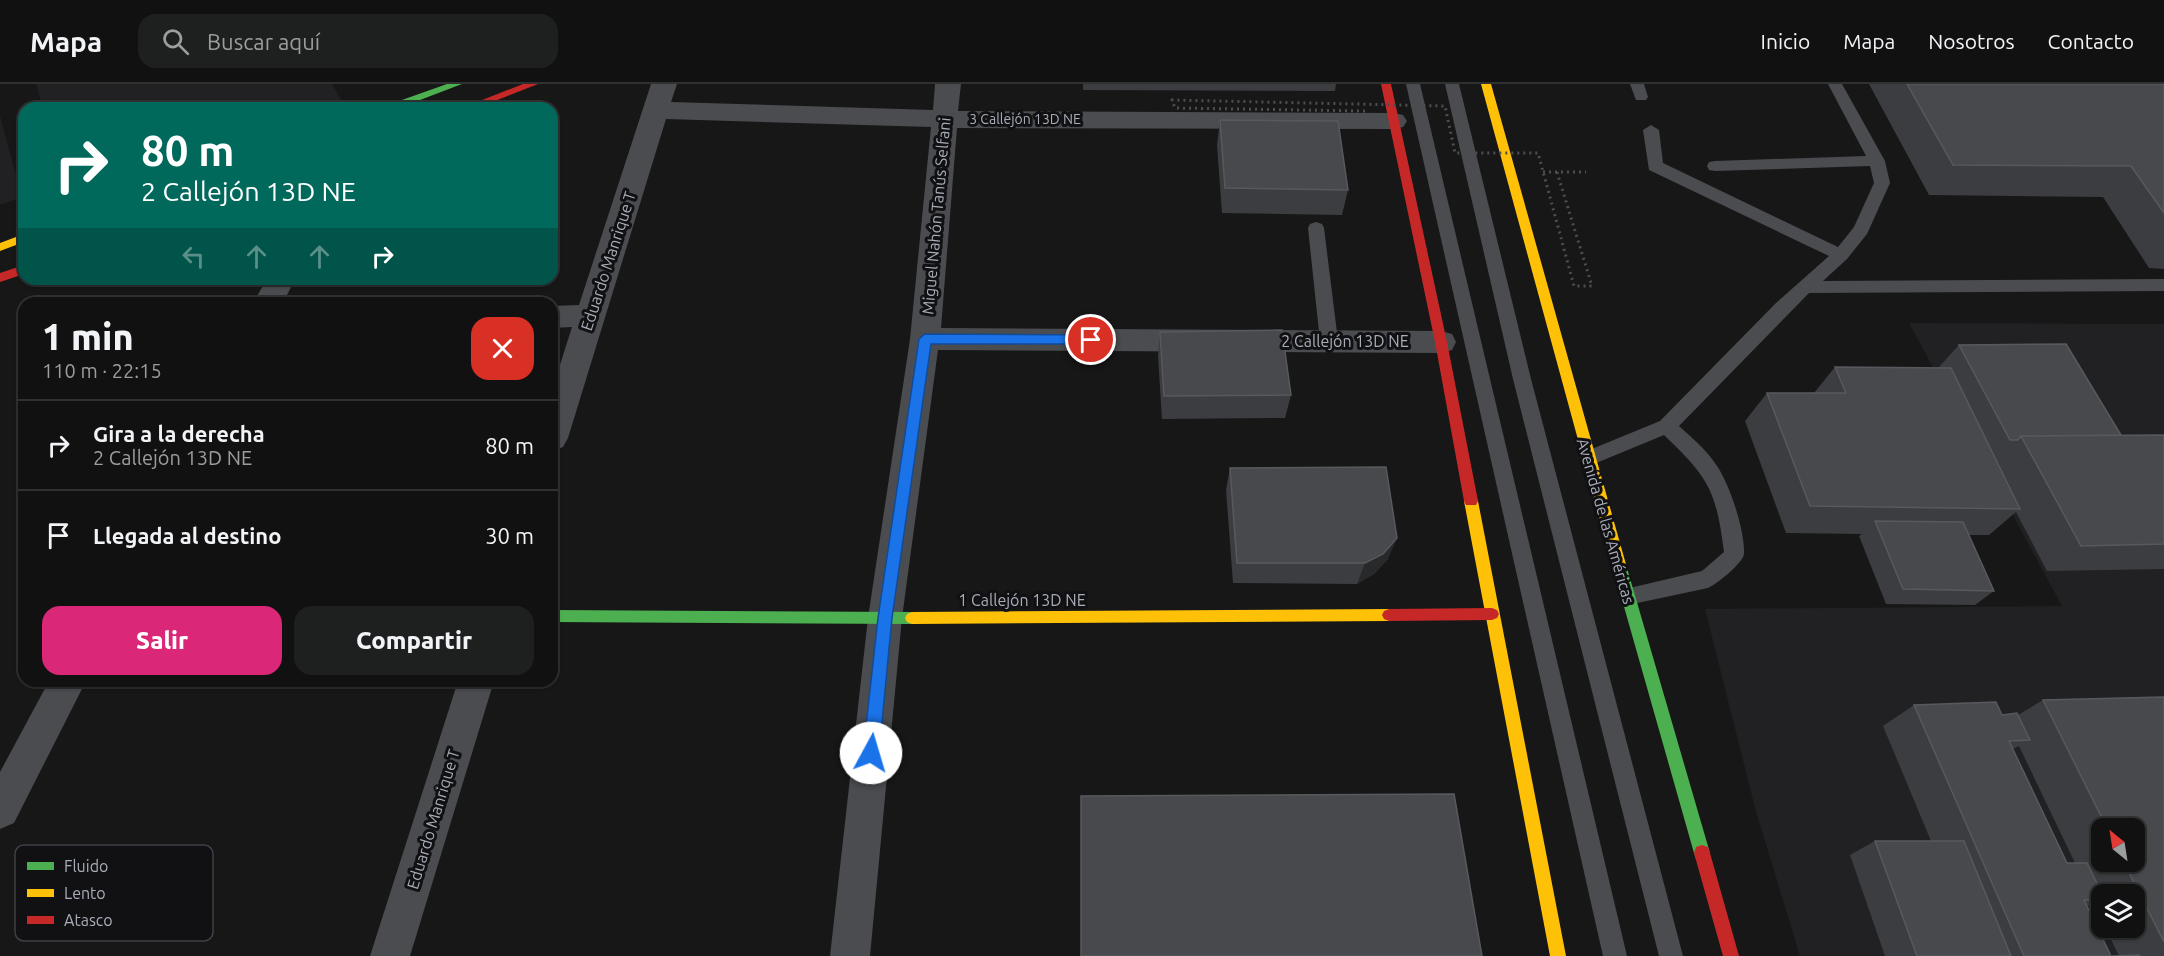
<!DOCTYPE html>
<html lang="es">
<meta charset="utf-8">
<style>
:root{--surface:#111;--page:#1e1f1f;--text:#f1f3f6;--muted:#9c9d9f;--line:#303131;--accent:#db2777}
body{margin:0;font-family:Ubuntu,sans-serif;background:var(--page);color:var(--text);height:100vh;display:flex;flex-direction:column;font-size:22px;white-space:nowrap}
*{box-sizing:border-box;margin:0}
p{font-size:20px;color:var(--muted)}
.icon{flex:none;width:33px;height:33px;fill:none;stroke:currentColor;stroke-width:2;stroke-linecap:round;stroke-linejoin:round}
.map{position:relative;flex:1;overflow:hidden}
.side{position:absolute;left:18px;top:213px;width:540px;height:390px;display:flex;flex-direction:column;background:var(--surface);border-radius:18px;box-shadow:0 2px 4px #0004,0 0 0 2px var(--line)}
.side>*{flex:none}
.guide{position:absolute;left:18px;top:18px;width:540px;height:183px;border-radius:18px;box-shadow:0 2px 4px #0004,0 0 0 2px var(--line);background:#00695c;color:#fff;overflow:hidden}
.needle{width:39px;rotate:330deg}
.buttons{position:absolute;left:2091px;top:734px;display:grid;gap:12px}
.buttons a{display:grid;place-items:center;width:54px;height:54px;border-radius:12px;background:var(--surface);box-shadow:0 2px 4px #0004,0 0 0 2px var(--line);font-size:30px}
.pin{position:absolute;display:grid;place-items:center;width:51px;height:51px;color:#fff;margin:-26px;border:3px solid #fff;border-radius:50%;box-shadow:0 2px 6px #0007}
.me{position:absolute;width:66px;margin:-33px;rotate:6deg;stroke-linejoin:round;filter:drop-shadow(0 0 4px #0008)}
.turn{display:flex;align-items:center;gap:21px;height:126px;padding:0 24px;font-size:27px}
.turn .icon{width:78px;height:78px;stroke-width:2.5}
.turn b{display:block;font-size:42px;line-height:51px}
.lanes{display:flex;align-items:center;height:57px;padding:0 24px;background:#0003;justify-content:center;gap:30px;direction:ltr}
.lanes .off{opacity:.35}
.round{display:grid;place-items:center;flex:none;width:63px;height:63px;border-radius:18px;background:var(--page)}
.overview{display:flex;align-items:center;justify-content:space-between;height:102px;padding:0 24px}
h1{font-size:36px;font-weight:800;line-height:45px}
.primary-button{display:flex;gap:12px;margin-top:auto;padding:12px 24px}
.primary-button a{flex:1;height:69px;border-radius:18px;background:var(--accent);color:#fff;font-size:24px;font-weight:800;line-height:69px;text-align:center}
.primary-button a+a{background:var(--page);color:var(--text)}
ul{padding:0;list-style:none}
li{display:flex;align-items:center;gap:18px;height:90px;padding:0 24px;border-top:2px solid var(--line)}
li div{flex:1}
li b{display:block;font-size:22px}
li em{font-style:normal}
header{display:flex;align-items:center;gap:36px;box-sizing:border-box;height:84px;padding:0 30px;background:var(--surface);border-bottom:2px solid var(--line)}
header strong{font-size:28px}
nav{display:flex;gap:33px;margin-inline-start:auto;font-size:21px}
.search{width:420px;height:54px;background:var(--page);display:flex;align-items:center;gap:15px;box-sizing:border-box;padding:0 21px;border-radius:18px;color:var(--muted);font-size:22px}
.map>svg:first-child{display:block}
.built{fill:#212124;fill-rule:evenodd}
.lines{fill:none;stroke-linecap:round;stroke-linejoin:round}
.path{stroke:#4d4e52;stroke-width:3;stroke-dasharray:2 4;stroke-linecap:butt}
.lane{fill:#4b4c50;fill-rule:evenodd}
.street{fill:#4b4c50;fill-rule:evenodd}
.fast{fill:#4caf50;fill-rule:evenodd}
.slow{fill:#ffc107;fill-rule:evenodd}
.jam{fill:#c62828;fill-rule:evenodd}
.path-bridge{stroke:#4d4e52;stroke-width:3;stroke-dasharray:2 4;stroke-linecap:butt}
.wall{fill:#3c3d40;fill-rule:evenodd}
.shaded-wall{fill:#28292a}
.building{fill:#48494d;stroke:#57595e;stroke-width:1.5}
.route{fill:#1a73e8;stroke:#114b97;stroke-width:1.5}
.labels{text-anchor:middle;stroke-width:6;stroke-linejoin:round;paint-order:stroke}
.far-street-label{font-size:14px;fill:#a8adb8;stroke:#111113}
.street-label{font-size:16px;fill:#a8adb8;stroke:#111113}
.key{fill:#111113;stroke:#3e4045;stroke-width:1.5}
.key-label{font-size:16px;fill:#a8adb8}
</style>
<header>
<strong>Mapa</strong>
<div class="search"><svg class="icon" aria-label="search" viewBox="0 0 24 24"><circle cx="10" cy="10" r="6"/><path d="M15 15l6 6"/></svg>Buscar aquí</div>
<nav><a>Inicio</a><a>Mapa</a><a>Nosotros</a><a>Contacto</a></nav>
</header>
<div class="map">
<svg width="2164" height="872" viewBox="0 0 2164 872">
<rect width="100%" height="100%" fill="#171717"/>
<!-- built -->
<path class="built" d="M36 0H332L341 16 317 24H43Z
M0 32 22 113 0 121Z
M1909 239 2164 240V872H1800L1755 724 1705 525 2062 522ZM2102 744H2134V777H2102ZM2102 810H2134V843H2102Z"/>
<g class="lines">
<!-- path -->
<path class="path" d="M1543 88H1586
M1557 88 1560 98"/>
<!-- lane -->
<path class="lane" d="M1406 0H1420L1627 872H1603Z
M1445 0H1459L1531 295 1683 872H1659L1513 295Z
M1630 0H1644L1648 13 1646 16H1636Z
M1828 0H1842L1885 77 1890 99 1867 150 1847 175 1823 197 2164 195V207L1809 209 1679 342C1692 354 1707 366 1717 382 1730 401 1745 447 1744 470 1743 479 1717 500 1708 504L1628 521 1621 518 1618 512 1621 506 1702 487 1724 468C1716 406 1709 394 1664 351L1589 382 1582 379 1580 374 1582 369 1660 337 1776 219 1829 172 1649 86 1643 46 1651 41 1659 46 1663 79 1838 163 1854 143 1874 99 1870 82 1715 87 1709 86 1707 82 1709 78 1715 77 1866 72Z
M1316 138 1322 140 1324 144 1338 257 1335 262 1329 264 1323 262 1320 257 1308 144 1310 140Z"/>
<!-- street -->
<path class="street" d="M651 0H677L671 18 933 26 935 0H961L958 27 1394 29 1403 31 1407 37 1403 43 1394 45 957 44 941 244 1441 247 1452 250 1456 258 1452 266 1441 269 938 266 902 534 870 872H830L868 534 910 255 931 43 666 35 568 354 563 363 552 367V306L572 243 552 244V222L579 221Z
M267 195H295L283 219H253Z
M49 597H86L14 739 0 745V688Z
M458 597H494L410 872H370Z"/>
<!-- fast -->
<path class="fast" d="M447 0H462L399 24H384L385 22Z
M1620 478 1625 480 1627 484 1710 769 1708 775 1702 777 1696 775 1694 769 1613 484 1615 480Z
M552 526 912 528 917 530 919 534 917 538 912 540 552 538Z"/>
<!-- slow -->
<path class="slow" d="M1481 0H1491L1627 484 1625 488 1620 490 1615 488 1613 484Z
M24 150V158L0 167V159Z
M1471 411 1476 413 1478 417 1566 872H1550L1464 417 1466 413Z
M1389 525 1394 527 1396 531 1394 535 1389 537 912 540 907 538 905 534 907 530 912 528Z"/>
<!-- jam -->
<path class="jam" d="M523 0H538L477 24H462Z
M1381 0H1391L1447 258 1478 417 1476 421H1466L1464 417 1435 258Z
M24 181V190L0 198V189Z
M1492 524 1497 526 1499 530 1497 534 1492 536 1389 537 1384 535 1382 531 1384 527 1389 525Z
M1702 761 1708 763 1710 769 1739 872H1723L1694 769 1696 763Z"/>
<!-- path-bridge -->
<path class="path-bridge" d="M1365 27 1175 24 1172 16 1445 22 1455 69H1538L1574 202H1592L1560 98"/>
</g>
<!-- wall -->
<path class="wall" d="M1083 0H1336L1335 7 1083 6Z
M1869 0H2164V185L2149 184 2103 113 1929 111Z
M1220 36 1348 106 1342 131 1222 129 1217 61Z
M1160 248 1291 311 1285 334 1162 335 1158 272Z
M1959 261 2121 351H2164V485L2047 487 2016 428 1989 451H1969L1994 507 1975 521 1886 520 1859 452 1862 450 1786 449 1745 337 1767 309H1814L1835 283 1938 284Z
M1230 384 1388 475 1374 490 1357 500 1233 499 1226 406Z
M2164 613V872H2112H2119L2105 843H2134V810H2102V835L2094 820 2087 822 2111 872H1885L1850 771 1875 757H1931L1883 642 1914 621 2002 631H2018L2043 616ZM2019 662 2075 779H2067L2013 665ZM2102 744H2134V777H2102Z"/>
<!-- shaded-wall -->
<path class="shaded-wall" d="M1397 454 1388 475 1374 490 1357 500 1365 479Z"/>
<!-- building -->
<path class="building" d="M1907 0H2164V129L2131 82 1953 81Z
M1220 36 1338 37 1348 106 1225 104Z
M1282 246 1291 311 1164 312 1160 248Z
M2066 260 2121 351 2021 352 2018 356H2010L1959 261Z
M1835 283 1951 284 2020 425 1810 422 1767 309H1846Z
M2164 351V460L2081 462 2021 352Z
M1386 383 1397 454 1383 470 1365 479H1237L1230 384Z
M1875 437 1963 438 1994 507 1903 505Z
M2164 613V858L2123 777H2134V744H2107L2043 616Z
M1996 618 2002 631 2017 629 2030 656 2009 657 2067 779H2087L2102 810V816H2084L2111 872H2024L1914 621Z
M1454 710 1482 872H1081V712Z
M1875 757H1964L2011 872H1917Z
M2139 871 2140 872H2112Z"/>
<!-- route -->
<path class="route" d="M925 250 1091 251 1098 256 1091 260H931L892 534 879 669 876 674 871 676 866 674 863 669 878 534 919 255Z"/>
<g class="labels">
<!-- far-street labels -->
<g class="far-street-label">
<text x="1025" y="40">3 Callejón 13D NE</text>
</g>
<!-- street labels -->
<g class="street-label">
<text transform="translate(936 132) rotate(-85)" y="6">Miguel Nahón Tanús Selfani</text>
<text transform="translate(608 177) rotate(-72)" y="6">Eduardo Manrique T</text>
<text x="1345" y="263">2 Callejón 13D NE</text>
<text transform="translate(1606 437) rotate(74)" y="6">Avenida de las Américas</text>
<text x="1022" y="522">1 Callejón 13D NE</text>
<text transform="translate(433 735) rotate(-73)" y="6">Eduardo Manrique T</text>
</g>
</g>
<!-- legend -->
<rect x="15" y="761" width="198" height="96" rx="9" class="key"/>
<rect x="27" y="778" width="27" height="8" fill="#4caf50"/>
<rect x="27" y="805" width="27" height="8" fill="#ffc107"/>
<rect x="27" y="832" width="27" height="8" fill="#c62828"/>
<g class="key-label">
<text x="64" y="788">Fluido</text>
<text x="64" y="815">Lento</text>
<text x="64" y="842">Atasco</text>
</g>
</svg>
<div class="buttons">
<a><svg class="needle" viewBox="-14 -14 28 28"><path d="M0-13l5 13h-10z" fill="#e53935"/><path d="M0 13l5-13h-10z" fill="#9c9d9f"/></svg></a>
<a><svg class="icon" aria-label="layers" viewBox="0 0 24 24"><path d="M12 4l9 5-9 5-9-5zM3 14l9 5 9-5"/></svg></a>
</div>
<div class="pin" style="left:1091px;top:256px;background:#d93025"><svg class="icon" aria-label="arrive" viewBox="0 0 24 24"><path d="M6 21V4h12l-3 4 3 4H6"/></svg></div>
<svg class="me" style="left:871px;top:669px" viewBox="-20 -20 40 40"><circle r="19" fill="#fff"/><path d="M0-13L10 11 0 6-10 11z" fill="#1a73e8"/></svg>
<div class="guide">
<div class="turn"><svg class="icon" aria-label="right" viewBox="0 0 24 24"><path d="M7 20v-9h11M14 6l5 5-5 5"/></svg><div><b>80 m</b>2 Callejón 13D NE</div></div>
<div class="lanes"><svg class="icon off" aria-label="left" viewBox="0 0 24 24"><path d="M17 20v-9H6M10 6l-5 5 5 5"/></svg><svg class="icon off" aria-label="ahead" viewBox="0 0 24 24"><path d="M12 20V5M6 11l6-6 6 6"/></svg><svg class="icon off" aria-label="ahead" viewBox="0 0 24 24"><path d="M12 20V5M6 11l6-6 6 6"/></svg><svg class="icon" aria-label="right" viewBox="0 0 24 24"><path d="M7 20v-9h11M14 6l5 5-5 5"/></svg></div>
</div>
<section class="side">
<div class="overview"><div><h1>1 min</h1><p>110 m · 22:15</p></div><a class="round" style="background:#d93025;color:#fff"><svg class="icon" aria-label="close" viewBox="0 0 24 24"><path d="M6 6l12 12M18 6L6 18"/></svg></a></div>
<ul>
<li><svg class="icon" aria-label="right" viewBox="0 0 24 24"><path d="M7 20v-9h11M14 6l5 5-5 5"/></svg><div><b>Gira a la derecha</b><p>2 Callejón 13D NE</p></div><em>80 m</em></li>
<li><svg class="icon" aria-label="arrive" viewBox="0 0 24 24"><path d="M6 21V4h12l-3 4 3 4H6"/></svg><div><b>Llegada al destino</b></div><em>30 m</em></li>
</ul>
<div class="primary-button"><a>Salir</a><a>Compartir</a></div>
</section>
</div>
